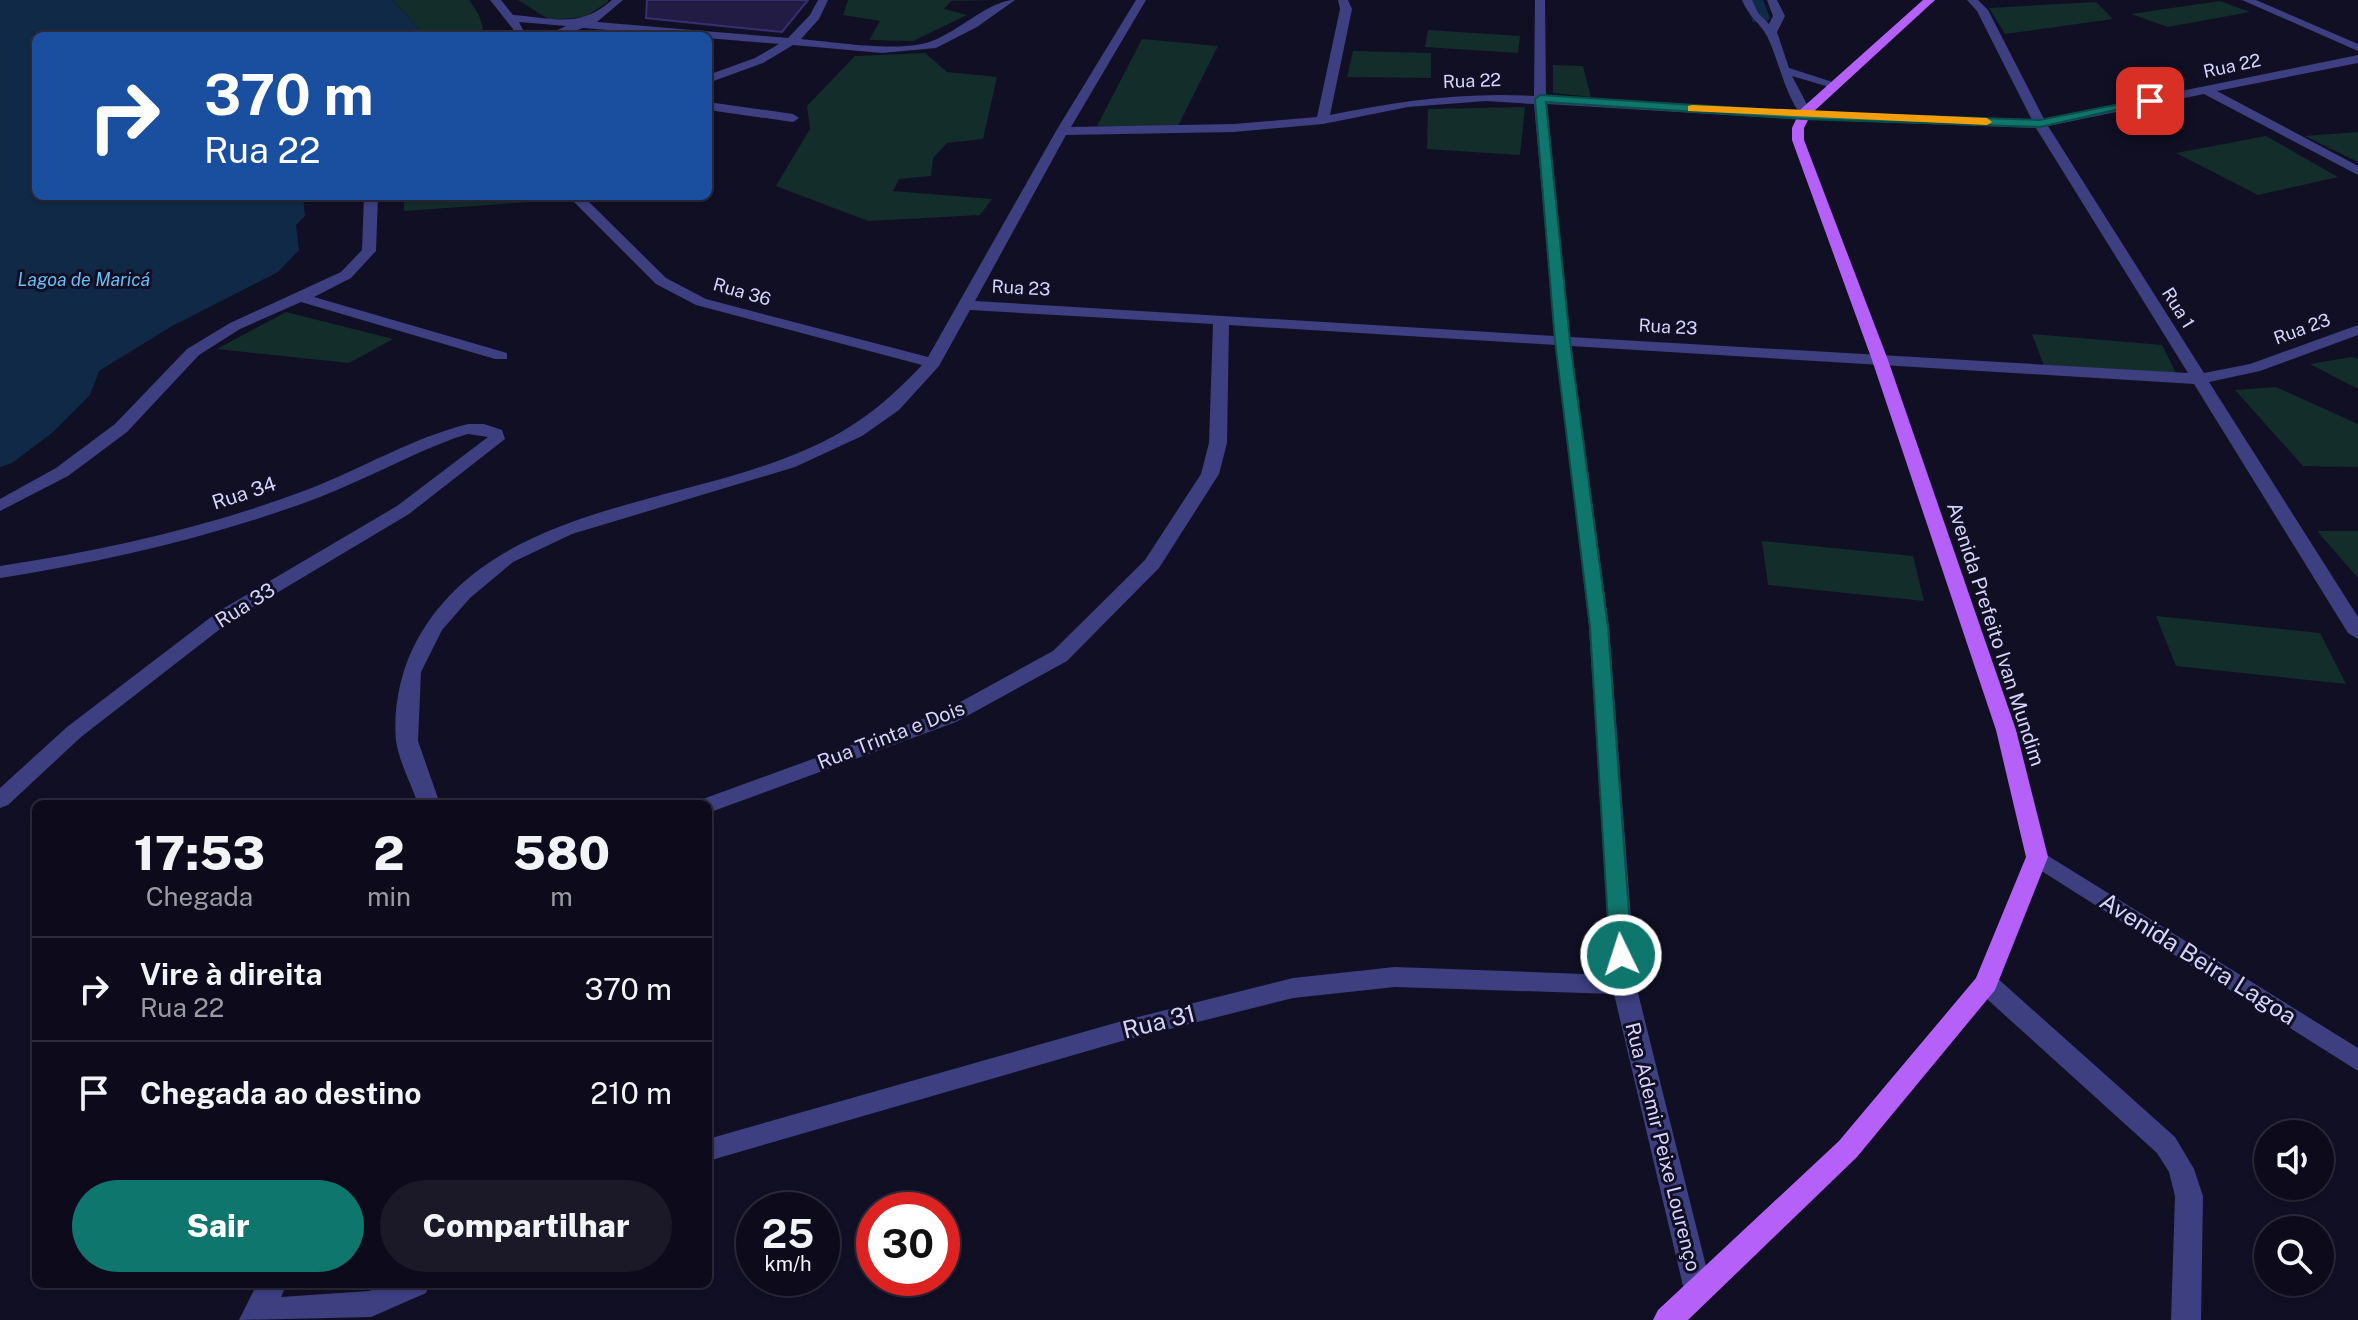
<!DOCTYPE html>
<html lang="pt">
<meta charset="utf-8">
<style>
:root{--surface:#0d0b1b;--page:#1b1928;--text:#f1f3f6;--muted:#9a9ba3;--line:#2d2b3a;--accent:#0f766e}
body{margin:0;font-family:"Public Sans",sans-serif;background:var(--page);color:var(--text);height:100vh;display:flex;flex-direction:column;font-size:30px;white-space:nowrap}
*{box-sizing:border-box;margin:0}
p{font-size:26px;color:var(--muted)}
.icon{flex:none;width:44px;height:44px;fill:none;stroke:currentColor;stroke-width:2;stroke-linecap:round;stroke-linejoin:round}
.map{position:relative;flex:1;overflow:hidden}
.side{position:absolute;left:32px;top:800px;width:680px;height:488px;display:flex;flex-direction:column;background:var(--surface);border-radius:12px;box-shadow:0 2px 6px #0004,0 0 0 2px var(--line)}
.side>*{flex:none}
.hud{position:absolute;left:32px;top:32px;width:680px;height:168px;border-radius:12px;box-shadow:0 2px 6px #0004,0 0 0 2px var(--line);background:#1a4fa0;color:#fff;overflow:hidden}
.tools{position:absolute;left:2254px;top:1120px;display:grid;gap:16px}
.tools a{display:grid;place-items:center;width:80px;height:80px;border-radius:50%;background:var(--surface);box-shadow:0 2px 6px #0004,0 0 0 2px var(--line);font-size:40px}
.speed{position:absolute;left:736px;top:1192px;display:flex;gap:16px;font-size:40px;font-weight:700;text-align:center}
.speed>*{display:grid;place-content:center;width:104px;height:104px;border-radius:50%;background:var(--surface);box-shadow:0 2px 6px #0004,0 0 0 2px var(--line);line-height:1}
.speed small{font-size:20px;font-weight:400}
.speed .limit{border:12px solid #d22;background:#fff;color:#111}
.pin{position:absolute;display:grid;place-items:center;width:68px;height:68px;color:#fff;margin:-34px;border-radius:16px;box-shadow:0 4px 12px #0006}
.me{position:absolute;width:88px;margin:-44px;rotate:356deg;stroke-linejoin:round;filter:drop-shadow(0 0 6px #0008)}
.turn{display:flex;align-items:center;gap:28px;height:168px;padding:0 40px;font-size:36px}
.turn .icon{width:104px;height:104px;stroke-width:2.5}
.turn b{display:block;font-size:56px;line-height:68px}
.eta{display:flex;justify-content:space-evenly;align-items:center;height:136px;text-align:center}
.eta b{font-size:48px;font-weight:800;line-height:56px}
.button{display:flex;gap:16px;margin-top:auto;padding:16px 40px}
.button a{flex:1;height:92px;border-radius:48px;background:var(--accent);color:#fff;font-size:32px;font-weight:800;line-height:92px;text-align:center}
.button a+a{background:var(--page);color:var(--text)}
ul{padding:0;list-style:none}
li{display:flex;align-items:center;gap:24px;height:104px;padding:0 40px;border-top:2px solid var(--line)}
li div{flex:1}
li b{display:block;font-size:30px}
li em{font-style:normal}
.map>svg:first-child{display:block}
.green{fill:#132d2b}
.water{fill:#102947}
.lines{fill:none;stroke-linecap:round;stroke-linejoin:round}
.canal{fill:#102947;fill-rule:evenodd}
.building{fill:#221c44;stroke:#372f6f;stroke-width:2}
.minor{fill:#3d3f81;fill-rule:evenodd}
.major{fill:#b560f8;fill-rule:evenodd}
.route{fill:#0f766e;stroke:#0a4d48;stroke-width:2}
.slow{fill:#f59e0b}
.labels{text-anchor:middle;stroke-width:6;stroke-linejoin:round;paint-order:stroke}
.far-street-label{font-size:18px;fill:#d6d4fd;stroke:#110f24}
.far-water-label{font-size:18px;font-style:italic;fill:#67bff8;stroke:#110f24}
.street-label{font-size:20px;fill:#d6d4fd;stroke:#110f24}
.near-street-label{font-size:24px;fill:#d6d4fd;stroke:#110f24}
</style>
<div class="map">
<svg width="2358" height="1320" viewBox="0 0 2358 1320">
<rect width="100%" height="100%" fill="#110f24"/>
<!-- green -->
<path class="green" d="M393 0H469L479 15 485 36H425Z
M518 0H608V2L585 17 550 20Z
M848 0H992L951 1 944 9 967 15 913 41 869 40 880 21 843 15Z
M2220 1 2250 12 2168 27 2131 14Z
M2096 2 2113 19 2005 34 1989 8Z
M1428 30 1520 36 1518 53 1425 47Z
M1142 39 1218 46 1178 126H1097Z
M1353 51 1431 53V78L1347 77Z
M925 53 947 72 997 77 983 139 947 143 933 158 931 176 899 179 893 191 992 199 980 215 868 221 776 186 810 129 807 106 855 56Z
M1553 65 1583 66 1591 97 1553 93Z
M1525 107 1520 155 1427 149 1428 109Z
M2358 132V162L2305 136Z
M2266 136 2338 177 2258 195 2176 153Z
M404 196H556L559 200 404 211Z
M286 312 393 339 349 363 217 349Z
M2032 334 2162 345 2178 377 2044 366Z
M2352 357 2358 359V389L2310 364Z
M2276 387 2358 424V467L2303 466 2235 390Z
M2317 531H2358V578Z
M1762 541 1913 556 1924 601 1768 585Z
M2156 616 2320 633 2346 684 2176 666Z"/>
<!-- water -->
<path class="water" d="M0 0H393L425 36H36V196H303L305 216 296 225 299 250 278 272 172 326 99 371 90 395 52 433 12 463 0 467Z"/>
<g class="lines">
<!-- canal -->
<path class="canal" d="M1745 0H1763L1770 18 1767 22H1753Z"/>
</g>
<!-- building -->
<path class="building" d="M647 0H808L782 32 646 18Z"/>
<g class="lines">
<!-- minor -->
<path class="minor" d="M490 0H501L513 15C553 18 580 29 612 0H623L597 22 788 38 810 15 818 0H828L819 19 801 39C834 42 902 53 932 41 959 31 990 0 1015 0L977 27 936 48 882 53 793 45 763 63 708 83V75L755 58 779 44 583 28 561 36H545L566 26 519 22 526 36H514L513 29Z
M1136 0H1146L1071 127 1234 124 1317 117 1340 9 1338 0H1348L1352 9 1330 115C1399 101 1464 92 1534 96L1535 0H1545L1546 97 1798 111C1783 87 1779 61 1767 36 1760 23 1748 16 1742 0H1752L1758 13 1769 24 1773 16 1767 0H1777L1785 16 1777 32 1789 68 1842 85 1836 89 1792 76 1811 112 2032 120 1977 11 1967 0H1978L1988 10 2044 119 2358 55V63L2217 91 2358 166V175L2204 94 2048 126 2204 373 2250 364 2358 325V335L2260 371 2209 382 2358 617V639L2348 633 2194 384 1571 346 1609 627 1636 985 1712 1290 1708 1299 1698 1303 1688 1299 1684 1290 1614 994 1395 987 1293 998 1122 1041 708 1161V1139L1122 1021 1293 978 1395 967 1611 975 1589 627 1556 345 1229 325 1227 443 1219 474 1159 568 1067 661 956 722 708 813V804H698L700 800 942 712 1053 651 1145 560 1201 474 1209 443 1213 324 970 310 939 366 899 410 862 436 795 467 572 534 513 562 470 598 442 630 421 672 418 741 440 804H418C411 784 399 761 396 741 393 709 400 674 414 646 482 512 657 507 783 459 842 437 879 411 922 365L696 305 656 284 568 196H583L666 278 706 299 928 357 1056 131ZM1486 101 1534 104 1555 336 975 301 1066 135 1234 132 1323 124 1408 107ZM1547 104 1793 119 2036 128 2188 373 1570 337Z
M2242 0H2256L2358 44V51Z
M708 102 793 114 799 118 793 122 708 110Z
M364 196H378L376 251 351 278 314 297 507 353V359H495L301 302 240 329 199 355 127 432 68 476 0 511V499L56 468 115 424 187 349 230 323 341 272 362 250Z
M468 424H484L502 430 505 439 409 514 233 619 81 737 8 805 0 808V788L67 727 219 611 397 506 488 437 468 434 455 438C409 455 366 479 320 497 217 536 109 561 0 578V566C106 550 209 527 309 489 363 468 412 438 468 424Z
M2037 849 2358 1048V1071L2029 863 2026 857 2029 851Z
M1986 973 1995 976 2175 1137 2194 1169 2203 1196 2201 1320H2171L2175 1196 2169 1172 2157 1153 1977 990 1974 983 1977 976Z
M257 1284H287L281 1297 369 1291 385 1284H430L426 1293 371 1317 239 1320Z"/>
<!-- major -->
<path class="major" d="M1923 0H1935L1811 114 1804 128V140L1888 360 2016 730 2048 857 1995 990 1857 1157 1688 1320H1653L1658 1310 1839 1141 1976 978 2026 857 1996 730 1872 360 1792 140V128L1801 109Z"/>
</g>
<!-- route -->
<path class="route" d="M1540 95 1803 112 2040 120 2150 98 2155 101 2040 127 1803 119 1546 102 1570 341 1608 627 1632 955 1629 961 1621 963 1614 961 1610 955 1590 627 1555 341 1535 99Z"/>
<!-- slow -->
<path class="slow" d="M1692 105 1987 118 1992 122 1987 125 1688 111V106Z"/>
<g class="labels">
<!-- far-street labels -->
<g class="far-street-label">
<text transform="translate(2232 66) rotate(-12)" y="6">Rua 22</text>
<text transform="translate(1472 81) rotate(-2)" y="6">Rua 22</text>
<text transform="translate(1021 288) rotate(3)" y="6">Rua 23</text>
<text transform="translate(742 292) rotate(16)" y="6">Rua 36</text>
<text transform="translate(2178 308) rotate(58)" y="6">Rua 1</text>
<text transform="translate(1668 327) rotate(3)" y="6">Rua 23</text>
<text transform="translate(2302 329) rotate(-20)" y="6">Rua 23</text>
</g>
<!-- far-water labels -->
<g class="far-water-label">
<text x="84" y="286">Lagoa de Maricá</text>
</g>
<!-- street labels -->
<g class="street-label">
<text transform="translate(244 493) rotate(-18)" y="7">Rua 34</text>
<text transform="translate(245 605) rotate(-32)" y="7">Rua 33</text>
<text transform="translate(1996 634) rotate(72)" y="7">Avenida Prefeito Ivan Mundim</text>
<text transform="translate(891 735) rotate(-21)" y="7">Rua Trinta e Dois</text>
<text transform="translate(1663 1147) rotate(76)" y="7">Rua Ademir Peixe Lourenço</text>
</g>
<!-- near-street labels -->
<g class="near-street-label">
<text transform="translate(2198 959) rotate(32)" y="8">Avenida Beira Lagoa</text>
<text transform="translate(1159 1022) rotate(-14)" y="8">Rua 31</text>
</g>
</g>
</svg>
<div class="tools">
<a><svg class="icon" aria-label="sound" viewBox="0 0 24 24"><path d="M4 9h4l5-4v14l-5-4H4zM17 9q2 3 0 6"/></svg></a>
<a><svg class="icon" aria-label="search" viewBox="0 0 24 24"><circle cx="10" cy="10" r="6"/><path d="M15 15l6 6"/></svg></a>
</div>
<div class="speed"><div>25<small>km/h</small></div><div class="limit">30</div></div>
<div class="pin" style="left:2150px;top:101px;background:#d93025"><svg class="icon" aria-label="arrive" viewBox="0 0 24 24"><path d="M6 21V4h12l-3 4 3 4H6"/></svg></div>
<svg class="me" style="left:1621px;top:955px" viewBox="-20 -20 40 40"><circle r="17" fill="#0f766e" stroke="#fff" stroke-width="3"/><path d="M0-11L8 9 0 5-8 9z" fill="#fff"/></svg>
<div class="hud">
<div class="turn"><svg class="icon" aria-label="right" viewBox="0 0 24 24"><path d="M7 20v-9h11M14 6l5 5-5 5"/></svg><div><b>370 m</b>Rua 22</div></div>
</div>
<section class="side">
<div class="eta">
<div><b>17:53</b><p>Chegada</p></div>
<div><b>2</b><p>min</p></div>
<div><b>580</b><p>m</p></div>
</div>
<ul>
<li><svg class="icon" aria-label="right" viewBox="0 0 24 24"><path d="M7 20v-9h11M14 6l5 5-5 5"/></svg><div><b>Vire à direita</b><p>Rua 22</p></div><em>370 m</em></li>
<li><svg class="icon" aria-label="arrive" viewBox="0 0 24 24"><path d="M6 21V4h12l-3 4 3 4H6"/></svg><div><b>Chegada ao destino</b></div><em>210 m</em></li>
</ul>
<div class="button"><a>Sair</a><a>Compartilhar</a></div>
</section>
</div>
